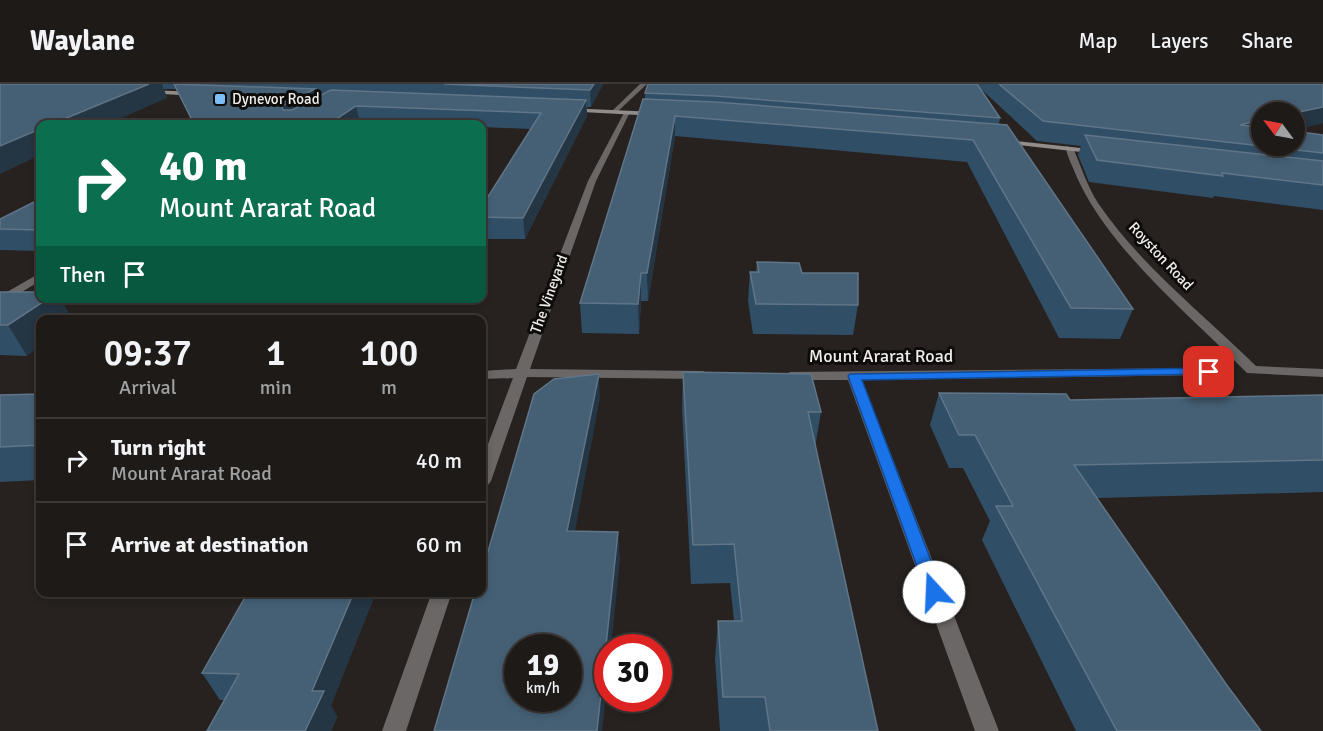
<!DOCTYPE html>
<style>
:root{--surface:#1d1a18;--page:#2a2725;--text:#f1f3f6;--muted:#a0a1a2;--line:#3b3837}
body{margin:0;font-family:Signika,sans-serif;background:var(--page);color:var(--text);height:100vh;display:flex;flex-direction:column;font-size:22px;white-space:nowrap}
*{box-sizing:border-box;margin:0}
p{font-size:20px;color:var(--muted)}
.icon{flex:none;width:33px;height:33px;fill:none;stroke:currentColor;stroke-width:2;stroke-linecap:round;stroke-linejoin:round}
.map{position:relative;flex:1;overflow:hidden}
.details{position:absolute;left:36px;top:231px;width:450px;height:282px;display:flex;flex-direction:column;background:var(--surface);border-radius:12px;box-shadow:0 3px 9px #0003,0 0 0 2px var(--line)}
.details>*{flex:none}
.top-card{position:absolute;left:36px;top:36px;width:450px;height:183px;border-radius:12px;box-shadow:0 3px 9px #0003,0 0 0 2px var(--line);background:#0b6e4f;color:#fff;overflow:hidden}
.needle{width:39px;rotate:302deg}
.fabs{position:absolute;left:1251px;top:18px;display:grid;gap:12px}
.fabs a{display:grid;place-items:center;width:54px;height:54px;border-radius:50%;background:var(--surface);box-shadow:0 3px 9px #0003,0 0 0 2px var(--line);font-size:30px}
.speed{position:absolute;left:504px;top:550px;display:flex;gap:12px;font-size:30px;font-weight:700;text-align:center}
.speed>*{display:grid;place-content:center;width:78px;height:78px;border-radius:50%;background:var(--surface);box-shadow:0 3px 9px #0003,0 0 0 2px var(--line);line-height:1}
.speed small{font-size:15px;font-weight:400}
.speed .limit{border:9px solid #d22;background:#fff;color:#111}
.pin{position:absolute;display:grid;place-items:center;width:51px;height:51px;color:#fff;margin:-26px;border-radius:12px;box-shadow:0 3px 9px #0006}
.me{position:absolute;width:66px;margin:-33px;rotate:340deg;stroke-linejoin:round;filter:drop-shadow(0 0 4px #0008)}
.turn{display:flex;align-items:center;gap:21px;height:126px;padding:0 24px;font-size:27px}
.turn .icon{width:78px;height:78px;stroke-width:2.5}
.turn b{display:block;font-size:42px;line-height:51px}
.then{display:flex;align-items:center;height:57px;padding:0 24px;background:#0003;gap:12px;font-size:22px}
.eta{display:flex;justify-content:space-evenly;align-items:center;height:102px;text-align:center}
.eta b{font-size:36px;font-weight:600;line-height:42px}
ul{padding:0;list-style:none}
li{display:flex;align-items:center;gap:18px;height:84px;padding:0 24px;border-top:2px solid var(--line)}
li div{flex:1}
li b{display:block;font-size:22px}
li em{font-style:normal}
header{display:flex;align-items:center;gap:36px;box-sizing:border-box;height:84px;padding:0 30px;background:var(--surface);border-bottom:2px solid var(--line)}
header strong{font-size:28px}
nav{display:flex;gap:33px;margin-inline-start:auto;font-size:21px}
.map>svg:first-child{display:block}
.lines{fill:none;stroke-linecap:round;stroke-linejoin:round}
.minor{fill:#6a6766;fill-rule:evenodd}
.secondary{fill:#928d8b;fill-rule:evenodd}
.wall{fill:#304e66}
.shaded-wall{fill:#243544}
.building{fill:#455f74;stroke:#607587;stroke-width:1.5;fill-rule:evenodd}
.route{fill:#1a73e8;stroke:#114b97;stroke-width:1.5}
.poi-dot{fill:#7bbef8;stroke:#0e0c0b;stroke-width:2}
.labels{text-anchor:middle;stroke-width:6;stroke-linejoin:round;paint-order:stroke}
.far-poi-label{font-size:15px;fill:#f0eceb;stroke:#0e0c0b;text-anchor:start}
.far-street-label{font-size:15px;fill:#f0eceb;stroke:#0e0c0b}
.street-label{font-size:18px;fill:#f0eceb;stroke:#0e0c0b}
</style>
<header>
<strong>Waylane</strong>
<nav><a>Map</a><a>Layers</a><a>Share</a></nav>
</header>
<div class="map">
<svg width="1323" height="647" viewBox="0 0 1323 647">
<rect width="100%" height="100%" fill="#272220"/>
<g class="lines">
<!-- minor -->
<path class="minor" d="M640 0H647L616 29H612V27Z
M625 27 630 28 596 97 530 285 703 287 710 291 703 295 527 293 491 397 488 401 482 403V376L513 294 482 295V287L516 285 588 97Z
M1066 62 1073 64C1081 82 1087 102 1098 119 1140 181 1203 230 1256 282L1323 285V293L1247 289C1189 230 1103 161 1073 84 1070 77 1066 69 1066 62Z
M40 189V197L0 221V212Z
M1209 284 1214 285 1216 288 1214 291 862 296 999 647H975L848 296H790L783 292 790 288Z
M432 508H452L406 647H382Z"/>
<!-- secondary -->
<path class="secondary" d="M147 6 198 8 201 10 198 12 145 9Z
M566 24 656 28 659 30 656 32 564 27Z
M997 55 1099 66 1103 68 1099 70 1000 59Z"/>
</g>
<!-- wall -->
<path class="wall" d="M0 0H603L591 23H587V32L525 155H482V122L531 45 482 43V40H424L360 38H192L176 5H164L167 14Z
M648 0H1323V39L1294 46V28L1262 62 1323 51V126L1214 112 1213 114 1089 98 1078 71 1081 62 1037 57 980 4 1000 34 999 40 1133 225 1120 255 1059 254 967 78 675 52 648 217H641L639 250 582 249 580 219 645 15V9Z
M40 115V167L0 166V135Z
M757 178 802 189 858 221 853 251 753 250 748 217 750 188H756Z
M0 208 27 272 0 271Z
M683 288 821 328 815 363 878 647H720L715 575 718 537H734L730 499 691 500 682 324Z
M939 309 1070 316 1323 311V408L1097 414 1226 600 1261 647H1076L982 456 990 437 963 384H949L930 341Z
M40 310V396L0 398V311Z
M248 508H376L331 621 337 633 331 647H207L224 616H220L202 589Z"/>
<!-- shaded-wall -->
<path class="shaded-wall" d="M149 0H162L167 14 108 40H52Z
M594 0H603L591 23 590 6Z
M315 5 319 20 287 38 282 22Z
M586 16 587 32 525 155 523 134Z
M356 22 360 38 357 40H329Z
M1323 23V39L1294 46V29Z
M675 32V52L648 217 647 189Z
M1262 36V53L1240 41Z
M40 45V71L0 90V62Z
M641 189V217L639 250 638 220Z
M49 214H61L72 236H40V262L27 272 8 241Z
M599 290 600 314 570 474 567 447Z
M618 448 620 475 611 564H608V594L602 647H597Z
M354 508H376L331 621 337 633 331 647H305L312 607Z"/>
<!-- building -->
<path class="building" d="M0 0H149L52 40H40V45L0 62Z
M174 0 315 5 282 22 283 26H292L331 6 586 16 523 134 482 133V122L541 29 356 22 329 40H188L193 38Z
M444 0H594L590 6Z
M648 0H977L1000 34 715 12 645 9Z
M999 0H1323V23L1294 29 1262 28V36L1240 41 1262 43V62H1294V47L1323 51V69L1043 37Z
M643 15 715 18 1007 41 1133 225 1071 224 973 56 675 32 647 189H641L638 220 580 219Z
M1085 51 1323 77V101L1222 89 1223 92 1097 76Z
M40 115V146L0 145V135Z
M757 178 799 179 802 189H858V221L756 220 750 188H759Z
M0 208H40V214H49L8 241H0Z
M683 288 811 290 821 328H808L878 647H770L765 613H723L718 537H742L734 460 693 461Z
M599 290 567 447 618 448 597 647H434L475 508H482V488L534 310 554 295ZM518 564H568V615H518Z
M939 309 1066 310 1070 316 1323 311V376L1074 381 1226 600 1261 647H1117L996 422H1013L975 351H959Z
M40 310V361L0 363V311Z
M248 508H354L312 607H324L305 647H207L239 590 202 589Z"/>
<!-- route -->
<path class="route" d="M1209 284 1215 288 1213 290 862 296 943 508 941 513 934 515 928 513 848 292 850 290Z"/>
<!-- markers -->
<rect class="poi-dot" x="214" y="9" width="12" height="12" rx="3"/>
<g class="labels">
<!-- far-poi labels -->
<g class="far-poi-label">
<text x="232" y="20">Dynevor Road</text>
</g>
<!-- far-street labels -->
<g class="far-street-label">
<text transform="translate(1161 172) rotate(47)" y="5">Royston Road</text>
<text transform="translate(549 210) rotate(-70)" y="5">The Vineyard</text>
</g>
<!-- street labels -->
<g class="street-label">
<text x="881" y="278">Mount Ararat Road</text>
</g>
</g>
</svg>
<div class="fabs">
<a><svg class="needle" viewBox="-14 -14 28 28"><path d="M0-13l5 13h-10z" fill="#e53935"/><path d="M0 13l5-13h-10z" fill="#a0a1a2"/></svg></a>
</div>
<div class="speed"><div>19<small>km/h</small></div><div class="limit">30</div></div>
<div class="pin" style="left:1209px;top:288px;background:#d93025"><svg class="icon" aria-label="arrive" viewBox="0 0 24 24"><path d="M6 21V4h12l-3 4 3 4H6"/></svg></div>
<svg class="me" style="left:934px;top:508px" viewBox="-20 -20 40 40"><circle r="19" fill="#fff"/><path d="M0-13L10 11 0 6-10 11z" fill="#1a73e8"/></svg>
<div class="top-card">
<div class="turn"><svg class="icon" aria-label="right" viewBox="0 0 24 24"><path d="M7 20v-9h11M14 6l5 5-5 5"/></svg><div><b>40 m</b>Mount Ararat Road</div></div>
<div class="then">Then<svg class="icon" aria-label="arrive" viewBox="0 0 24 24"><path d="M6 21V4h12l-3 4 3 4H6"/></svg></div>
</div>
<section class="details">
<div class="eta">
<div><b>09:37</b><p>Arrival</p></div>
<div><b>1</b><p>min</p></div>
<div><b>100</b><p>m</p></div>
</div>
<ul>
<li><svg class="icon" aria-label="right" viewBox="0 0 24 24"><path d="M7 20v-9h11M14 6l5 5-5 5"/></svg><div><b>Turn right</b><p>Mount Ararat Road</p></div><em>40 m</em></li>
<li><svg class="icon" aria-label="arrive" viewBox="0 0 24 24"><path d="M6 21V4h12l-3 4 3 4H6"/></svg><div><b>Arrive at destination</b></div><em>60 m</em></li>
</ul>
</section>
</div>
